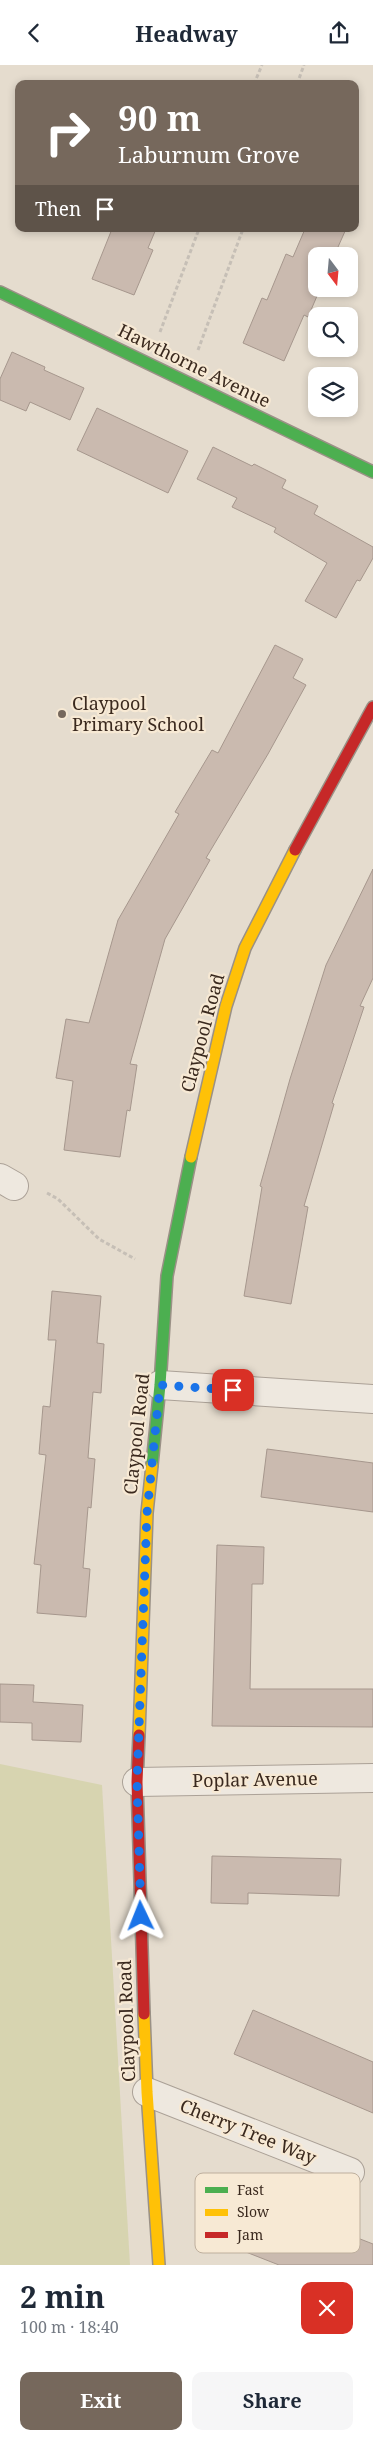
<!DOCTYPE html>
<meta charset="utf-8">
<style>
:root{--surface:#fff;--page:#f6f6f7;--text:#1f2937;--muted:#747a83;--accent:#76685c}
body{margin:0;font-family:"Noto Serif",serif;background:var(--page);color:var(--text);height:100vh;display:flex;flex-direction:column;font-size:19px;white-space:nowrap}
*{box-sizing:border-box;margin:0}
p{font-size:16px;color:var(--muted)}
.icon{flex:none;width:28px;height:28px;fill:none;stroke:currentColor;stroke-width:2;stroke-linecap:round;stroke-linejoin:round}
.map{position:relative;height:2200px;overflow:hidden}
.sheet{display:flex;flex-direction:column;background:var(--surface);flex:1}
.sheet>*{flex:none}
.guide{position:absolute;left:15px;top:15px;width:344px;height:152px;border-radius:10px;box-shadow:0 2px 8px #0003;background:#76685c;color:#fff;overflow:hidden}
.needle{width:32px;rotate:164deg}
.fabs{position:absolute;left:308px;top:182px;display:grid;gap:10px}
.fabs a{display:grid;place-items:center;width:50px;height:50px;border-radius:10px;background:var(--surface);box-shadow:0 2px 8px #0003;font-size:25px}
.pin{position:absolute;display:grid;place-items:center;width:42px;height:42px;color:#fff;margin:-21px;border-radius:10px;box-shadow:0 2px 8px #0006}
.me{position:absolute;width:55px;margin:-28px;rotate:358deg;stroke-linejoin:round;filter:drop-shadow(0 0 4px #0008)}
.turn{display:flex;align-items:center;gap:18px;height:105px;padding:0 20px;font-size:22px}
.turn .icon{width:65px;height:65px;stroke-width:2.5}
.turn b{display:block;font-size:35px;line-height:42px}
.then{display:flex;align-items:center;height:48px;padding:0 20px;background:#0003;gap:10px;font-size:19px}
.round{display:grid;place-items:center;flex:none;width:52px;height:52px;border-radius:10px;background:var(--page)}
.headline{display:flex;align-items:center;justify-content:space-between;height:85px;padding:0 20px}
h1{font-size:30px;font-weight:700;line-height:38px}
.primary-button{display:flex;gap:10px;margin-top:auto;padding:10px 20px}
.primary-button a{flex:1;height:58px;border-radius:10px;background:var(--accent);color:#fff;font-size:20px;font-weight:700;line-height:58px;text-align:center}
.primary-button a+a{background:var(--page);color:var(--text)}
header{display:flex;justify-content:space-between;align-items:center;height:65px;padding:0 20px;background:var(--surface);font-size:22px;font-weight:700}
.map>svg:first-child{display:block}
.green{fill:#d7d4b0}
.building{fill:#cabaaf;stroke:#a6978d}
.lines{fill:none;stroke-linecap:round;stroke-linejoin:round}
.street-casing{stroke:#aba197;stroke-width:30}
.fast-casing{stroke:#9a9186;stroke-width:14}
.slow-casing{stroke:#9a9186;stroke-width:14}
.jam-casing{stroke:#9a9186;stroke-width:14}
.path{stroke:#c6bfb6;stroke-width:3;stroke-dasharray:4 2.5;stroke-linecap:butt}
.street{stroke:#eee8df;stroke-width:28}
.fast{stroke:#4caf50;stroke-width:11}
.slow{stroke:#ffc107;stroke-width:11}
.jam{stroke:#c62828;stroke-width:11}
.route{stroke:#1a73e8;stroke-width:9;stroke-dasharray:0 16.2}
.poi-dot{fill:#76685c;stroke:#f7e9d4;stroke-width:2}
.labels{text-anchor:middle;stroke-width:4.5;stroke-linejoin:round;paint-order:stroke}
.street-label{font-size:18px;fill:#3a291e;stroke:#f7e9d4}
.poi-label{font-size:18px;fill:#3a291e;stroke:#f7e9d4;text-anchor:start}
.key{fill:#f7e9d4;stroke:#beaf9d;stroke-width:1}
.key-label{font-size:14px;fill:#3a291e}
</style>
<header><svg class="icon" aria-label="back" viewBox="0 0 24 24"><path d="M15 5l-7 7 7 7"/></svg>Headway<svg class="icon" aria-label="share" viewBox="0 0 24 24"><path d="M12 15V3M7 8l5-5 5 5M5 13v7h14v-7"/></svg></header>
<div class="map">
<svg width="373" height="2200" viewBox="0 0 373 2200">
<rect width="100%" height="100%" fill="#e5dcce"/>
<!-- green -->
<path class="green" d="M0 1699 102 1720 130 2200H0Z"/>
<!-- building -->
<path class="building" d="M112 164H156L148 183 153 185 134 230 92 214Z
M305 164H346L334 191H316V224H320L308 252 304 250 284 296 243 278 262 233 267 235 286 189 293 192Z
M12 287 45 302 44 305 84 323 70 355 30 337 26 346 0 335V314Z
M97 343 188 386 168 428 77 385Z
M213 382 252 401 254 399 286 415 282 423 318 441 314 449 373 482V493L360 516 357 515 336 553 305 536 327 498 274 467 276 463 232 442 237 433 197 414Z
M275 580 303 594 293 613 306 620 268 689 206 793 210 795 165 874 130 999 137 1000 130 1046 127 1045 120 1092 64 1085 73 1016 56 1013 66 954 89 958 118 855 179 749 175 747 212 685 218 688Z
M373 804V913L360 941 364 942 332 1038 334 1039 304 1141 308 1142 291 1239 244 1231 262 1122 260 1121 290 1014 326 900Z
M52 1226 101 1231 97 1278 104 1279 101 1328 93 1327 88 1393 95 1394 91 1443 88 1442 83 1503 90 1504 86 1552 37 1548 41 1500 34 1499 46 1390 39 1389 43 1341 50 1342 56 1275H48Z
M267 1384 373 1398V1447L261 1432Z
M217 1480 264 1482 263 1519H252L250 1624H373V1662L212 1661Z
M0 1619 34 1620 33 1637 83 1640 81 1677 32 1675V1658L0 1657Z
M212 1791 341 1794 339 1831 248 1828V1839L211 1838Z
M253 1945 373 1997V2048L234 1989Z
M242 2144 331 2179 337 2165 373 2179V2200H279L228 2180Z"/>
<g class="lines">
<!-- street casing -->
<g class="street-casing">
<path id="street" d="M0 1113 14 1121
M160 1320 373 1334
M137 1717 373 1713
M147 2027 350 2107"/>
</g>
<!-- fast casing -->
<g class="fast-casing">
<path id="fast" d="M0 227 373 407
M152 1400 160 1320 167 1211 191 1092"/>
</g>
<!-- slow casing -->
<g class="slow-casing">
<path id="slow" d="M191 1092 226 941 245 883 295 785
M139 1670 147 1448 152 1400
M144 1949 147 2027 159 2200"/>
</g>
<!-- jam casing -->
<g class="jam-casing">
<path id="jam" d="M295 785 373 642
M139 1670 137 1717 144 1949"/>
</g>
<!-- path -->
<path class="path" d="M254 19 262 0
M297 19 304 0
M160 267 199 164
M198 285 243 164
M47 1128 58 1134 99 1174 135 1194"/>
<!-- street -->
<use href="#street" class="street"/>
<!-- fast -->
<use href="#fast" class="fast"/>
<!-- slow -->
<use href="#slow" class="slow"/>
<!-- jam -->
<use href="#jam" class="jam"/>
</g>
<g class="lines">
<!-- route -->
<path class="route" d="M141 1851 137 1717 147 1448 160 1320 233 1325"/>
</g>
<!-- markers -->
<circle class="poi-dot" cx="62" cy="649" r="5"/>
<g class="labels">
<!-- street labels -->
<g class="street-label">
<text transform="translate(194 301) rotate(26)" y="6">Hawthorne Avenue</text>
<text transform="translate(203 968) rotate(-75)" y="6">Claypool Road</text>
<text transform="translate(137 1369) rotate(-84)" y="6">Claypool Road</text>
<text transform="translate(255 1715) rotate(-1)" y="6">Poplar Avenue</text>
<text transform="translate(127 1956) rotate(-92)" y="6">Claypool Road</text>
<text transform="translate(248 2067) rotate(22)" y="6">Cherry Tree Way</text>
</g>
<!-- poi labels -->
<g class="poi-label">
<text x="72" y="645">Claypool<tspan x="72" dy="21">Primary School</tspan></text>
</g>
</g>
<!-- legend -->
<rect x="195" y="2108" width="165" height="80" rx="8" class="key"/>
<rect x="205" y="2122" width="23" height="6" fill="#4caf50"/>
<rect x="205" y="2144" width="23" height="7" fill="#ffc107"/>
<rect x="205" y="2167" width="23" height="6" fill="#c62828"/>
<g class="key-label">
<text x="237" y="2130">Fast</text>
<text x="237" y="2152">Slow</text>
<text x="237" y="2175">Jam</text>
</g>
</svg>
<div class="fabs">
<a><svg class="needle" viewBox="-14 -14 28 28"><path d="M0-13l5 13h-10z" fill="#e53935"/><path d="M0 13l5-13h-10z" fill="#747a83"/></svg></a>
<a><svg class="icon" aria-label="search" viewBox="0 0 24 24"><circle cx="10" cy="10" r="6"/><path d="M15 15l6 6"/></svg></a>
<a><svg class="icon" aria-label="layers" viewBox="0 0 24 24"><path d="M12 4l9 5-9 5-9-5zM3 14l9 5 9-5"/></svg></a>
</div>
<div class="pin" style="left:233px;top:1325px;background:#d93025"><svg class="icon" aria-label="arrive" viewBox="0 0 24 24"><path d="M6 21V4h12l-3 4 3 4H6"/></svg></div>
<svg class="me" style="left:141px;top:1851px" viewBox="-20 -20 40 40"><path d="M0-17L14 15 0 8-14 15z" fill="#1a73e8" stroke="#fff" stroke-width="4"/></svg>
<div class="guide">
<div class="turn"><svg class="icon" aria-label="right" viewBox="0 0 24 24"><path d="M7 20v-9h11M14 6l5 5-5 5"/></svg><div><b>90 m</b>Laburnum Grove</div></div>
<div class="then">Then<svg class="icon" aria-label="arrive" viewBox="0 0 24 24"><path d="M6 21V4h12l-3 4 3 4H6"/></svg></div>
</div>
</div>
<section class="sheet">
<div class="headline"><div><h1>2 min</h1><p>100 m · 18:40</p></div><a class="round" style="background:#d93025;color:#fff"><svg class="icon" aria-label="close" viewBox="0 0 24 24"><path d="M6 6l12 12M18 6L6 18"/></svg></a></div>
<div class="primary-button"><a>Exit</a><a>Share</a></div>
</section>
